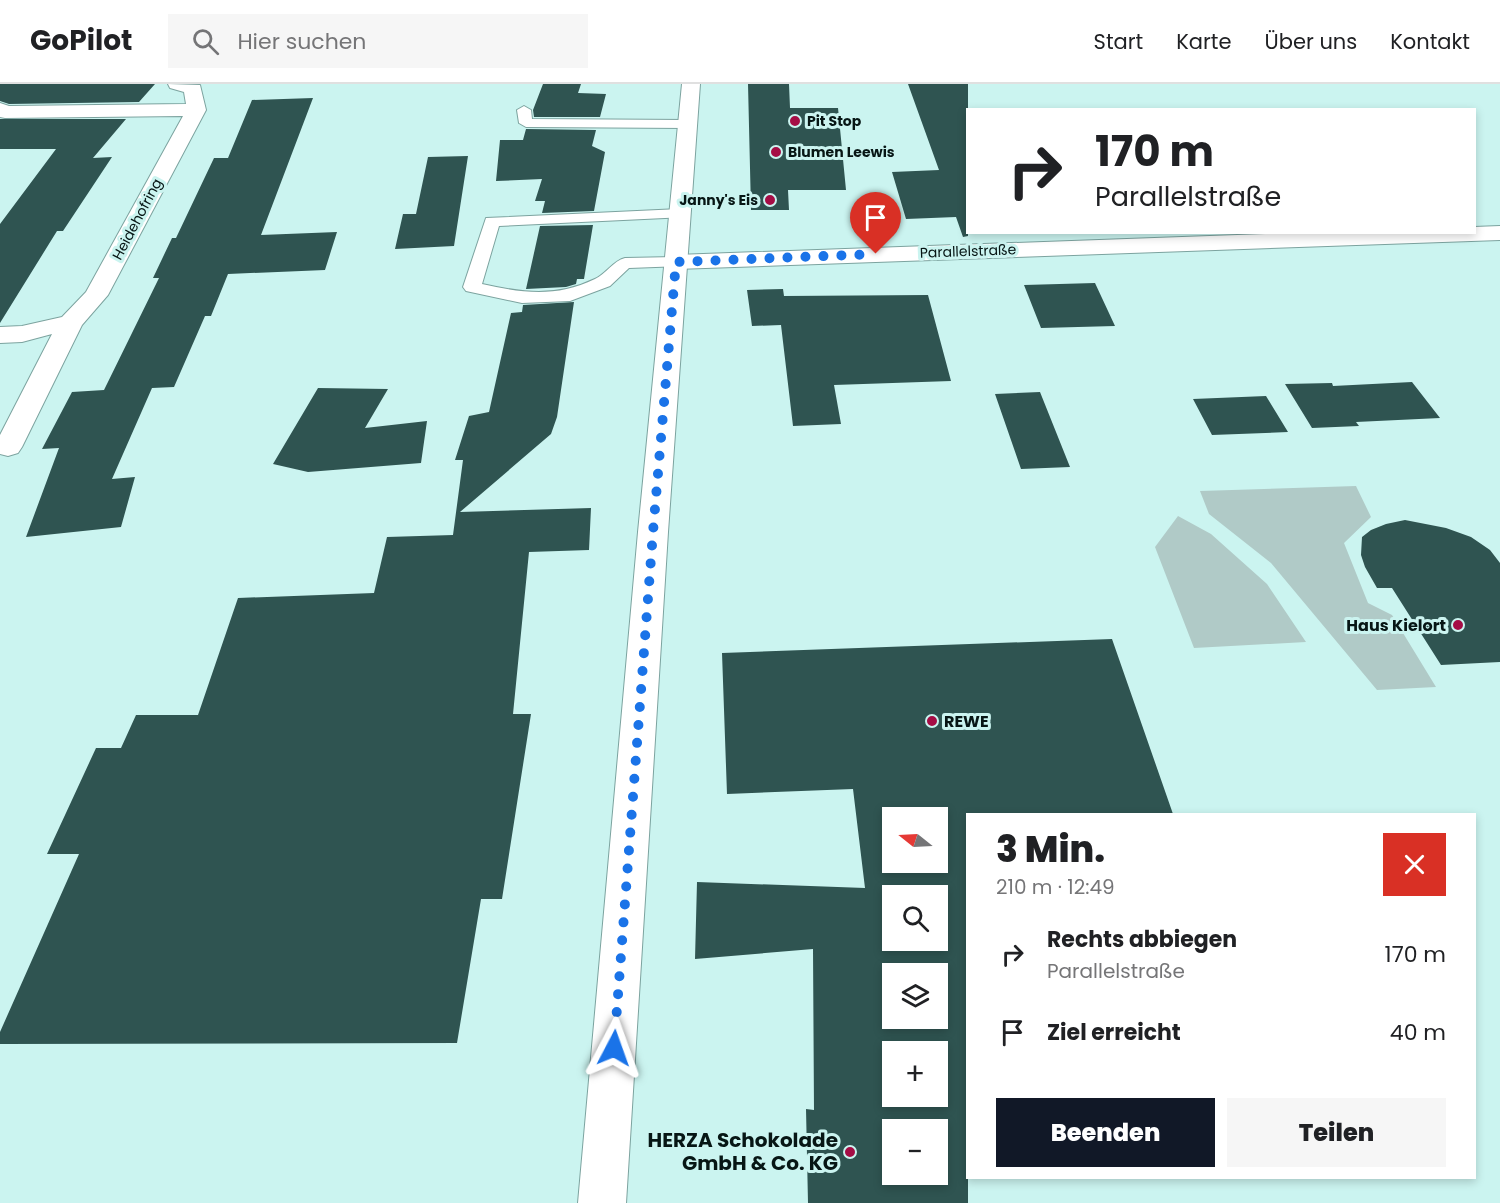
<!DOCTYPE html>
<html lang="de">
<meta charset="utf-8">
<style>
:root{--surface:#fff;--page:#f6f6f6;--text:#202124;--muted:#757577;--line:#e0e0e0;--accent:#111827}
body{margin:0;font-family:Poppins,sans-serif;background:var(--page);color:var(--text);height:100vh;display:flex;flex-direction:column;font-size:22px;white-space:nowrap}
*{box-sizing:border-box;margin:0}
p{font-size:20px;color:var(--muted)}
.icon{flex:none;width:33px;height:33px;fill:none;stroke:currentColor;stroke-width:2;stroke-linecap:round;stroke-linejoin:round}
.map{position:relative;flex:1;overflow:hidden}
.details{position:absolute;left:966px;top:729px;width:510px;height:366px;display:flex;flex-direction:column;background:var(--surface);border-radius:0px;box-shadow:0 3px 9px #0003}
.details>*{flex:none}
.banner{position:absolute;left:966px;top:24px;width:510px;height:126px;border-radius:0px;box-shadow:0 3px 9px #0003;background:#fff;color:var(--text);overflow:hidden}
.needle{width:39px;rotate:288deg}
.tools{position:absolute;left:882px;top:723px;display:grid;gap:12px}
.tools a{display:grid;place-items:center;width:66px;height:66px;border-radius:0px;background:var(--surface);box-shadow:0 3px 9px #0003;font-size:30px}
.pin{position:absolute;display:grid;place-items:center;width:51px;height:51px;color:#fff;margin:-62px -26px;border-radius:50% 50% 50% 0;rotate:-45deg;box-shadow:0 0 6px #0007}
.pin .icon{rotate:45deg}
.me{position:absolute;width:66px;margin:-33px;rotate:4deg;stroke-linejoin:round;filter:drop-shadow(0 0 4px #0008)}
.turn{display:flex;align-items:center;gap:21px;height:126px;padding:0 30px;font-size:27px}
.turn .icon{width:78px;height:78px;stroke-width:2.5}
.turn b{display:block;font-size:42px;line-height:51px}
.round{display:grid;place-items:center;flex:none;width:63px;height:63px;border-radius:0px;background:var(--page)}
.headline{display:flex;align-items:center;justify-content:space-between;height:102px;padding:0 30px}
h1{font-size:36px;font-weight:800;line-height:45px}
.button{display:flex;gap:12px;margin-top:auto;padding:12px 30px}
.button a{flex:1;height:69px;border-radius:0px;background:var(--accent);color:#fff;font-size:24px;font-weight:800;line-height:69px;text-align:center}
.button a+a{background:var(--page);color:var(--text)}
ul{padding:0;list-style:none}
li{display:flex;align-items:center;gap:18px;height:78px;padding:0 30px}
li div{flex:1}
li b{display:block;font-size:22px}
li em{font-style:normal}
header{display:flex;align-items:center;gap:36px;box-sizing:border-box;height:84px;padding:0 30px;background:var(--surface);border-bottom:2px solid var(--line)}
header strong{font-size:28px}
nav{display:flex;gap:33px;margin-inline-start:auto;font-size:21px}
.search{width:420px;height:54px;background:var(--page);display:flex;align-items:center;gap:15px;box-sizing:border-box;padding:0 21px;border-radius:0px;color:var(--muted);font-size:22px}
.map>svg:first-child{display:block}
.green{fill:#b0cac7}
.building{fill:#2f5451;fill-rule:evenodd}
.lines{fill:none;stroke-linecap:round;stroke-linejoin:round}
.service-casing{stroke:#7ca39f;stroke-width:2}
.minor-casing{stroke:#7ca39f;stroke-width:2}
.primary-casing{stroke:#7ca39f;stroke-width:2}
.service{fill:#fff;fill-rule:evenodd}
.minor{fill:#fff;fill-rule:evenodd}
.primary{fill:#fff;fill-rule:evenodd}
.route{stroke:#1a73e8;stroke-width:10;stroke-dasharray:0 18}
.poi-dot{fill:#a50d45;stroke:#cbf4f0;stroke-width:2}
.labels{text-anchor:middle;stroke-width:6;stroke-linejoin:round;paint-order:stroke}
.far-poi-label{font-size:14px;font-weight:bold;fill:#071615;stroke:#cbf4f0;text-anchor:start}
.far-street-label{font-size:14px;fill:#071615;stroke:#cbf4f0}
.poi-label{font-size:16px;font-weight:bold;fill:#071615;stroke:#cbf4f0;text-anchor:end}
.near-poi-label{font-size:20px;font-weight:bold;fill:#071615;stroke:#cbf4f0;text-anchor:end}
</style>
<header>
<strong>GoPilot</strong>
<div class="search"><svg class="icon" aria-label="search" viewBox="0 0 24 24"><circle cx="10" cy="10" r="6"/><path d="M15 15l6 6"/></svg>Hier suchen</div>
<nav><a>Start</a><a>Karte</a><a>Über uns</a><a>Kontakt</a></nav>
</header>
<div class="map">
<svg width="1500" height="1119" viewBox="0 0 1500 1119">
<rect width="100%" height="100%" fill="#cbf4f0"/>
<!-- green -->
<path class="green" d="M1356 402 1371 433 1344 459 1368 519 1392 531 1436 603 1377 606 1271 479 1209 430 1200 407Z
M1178 432 1211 450 1267 500 1306 558 1194 564 1155 463Z"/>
<!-- building -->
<path class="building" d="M0 0H155L139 18 9 20 0 17Z
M543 0H581L578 9 606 10 600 33H534L533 26Z
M748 0H789L790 24H838L846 106H788L789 126H751Z
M908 0H968V152L963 153 956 133 906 135 892 88 939 86Z
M313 14 261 151 337 148 325 186 228 190 211 232H205L174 303 152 304 112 395 135 393 121 443 26 453 59 364 42 365 72 308 104 306 159 194H153L172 154H176L214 74H228L252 16Z
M0 35H126L93 74 112 73 63 147H57L0 239V140L56 65H0Z
M526 45 596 46 592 62 605 68 594 127 542 129 545 117H535L542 95 496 97 500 56H523Z
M468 72 454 162 395 165 403 130H416L428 73Z
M593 141 584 195H577L576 200 566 203 526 205 540 142Z
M1095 199 1115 242 1041 244 1024 201Z
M783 205 784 212 928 211 951 297 834 301 841 340 793 342 781 241 752 242 747 206Z
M574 218 557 333 551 350 460 428 591 424 589 466 529 468 513 630H531L502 815H481L457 959 0 960V948L79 770H47L96 664H121L136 631H198L238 514 374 509 387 453 453 451 463 376H455L469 332 489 328 511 229 522 228 523 221Z
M1412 298 1440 334 1356 338 1359 342 1312 344 1285 300 1332 299 1333 302Z
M318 304 388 305 365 344 427 337 421 379 308 388 273 380Z
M1040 308 1070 383 1021 385 995 310Z
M1266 312 1288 348 1212 351 1193 315Z
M1405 436 1446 444 1471 453 1490 466 1500 479V578L1441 581 1392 504H1377L1365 483 1361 471 1362 453 1371 446 1386 440Z
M1112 555 1173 730H968V1119H808L806 1025 814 1026 813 865 695 875 697 798 865 804 853 705 727 710 722 569ZM892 734H938V778H892ZM892 812H938V856H892ZM892 890H938V934H892ZM892 968H938V1012H892ZM892 1046H938V1090H892Z"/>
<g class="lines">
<!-- service casing -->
<g class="service-casing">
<path id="service" d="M524 22 531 26 532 35 688 36 695 40 688 44 526 43 519 39 517 26Z
M680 125 688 130 686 133 499 142 482 200C522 209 556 214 595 195 606 190 613 177 625 174L676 173 684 178 682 182 629 184 610 202 570 217 522 219 466 207 463 203 486 134Z"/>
</g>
<!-- minor casing -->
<g class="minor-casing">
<path id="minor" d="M168 0 200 1 206 26 108 211 82 241 22 363 18 369 8 372 0 370V351L52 250 22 258 0 259V243L22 242 62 233 86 208 183 32 5 34 0 33V19L9 22 186 20 184 8 170 4Z
M1500 142V156L676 185 668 183 664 178 668 173 676 171 1321 148H1474V143Z"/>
</g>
<!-- primary casing -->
<g class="primary-casing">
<path id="primary" d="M682 0H700L668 448 626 1119H578L638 448Z"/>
</g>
<!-- service -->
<use href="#service" class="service"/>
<!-- minor -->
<use href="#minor" class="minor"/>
<!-- primary -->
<use href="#primary" class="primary"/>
</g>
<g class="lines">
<!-- route -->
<path class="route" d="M614 964 653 448 676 178 876 170"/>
</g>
<!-- markers -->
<g class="poi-dot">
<circle cx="795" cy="37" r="6"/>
<circle cx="776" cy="68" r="6"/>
<circle cx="770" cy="116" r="6"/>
<circle cx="1458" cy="541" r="6"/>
<circle cx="932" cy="637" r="6"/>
<circle cx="850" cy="1068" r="6"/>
</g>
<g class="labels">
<!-- far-poi labels -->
<g class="far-poi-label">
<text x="807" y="42">Pit Stop</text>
<text x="788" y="73">Blumen Leewis</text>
<text x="758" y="121" text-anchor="end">Janny's Eis</text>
</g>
<!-- far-street labels -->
<g class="far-street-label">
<text transform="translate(137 135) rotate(-62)" y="5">Heidehofring</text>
<text transform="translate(968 167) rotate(-2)" y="5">Parallelstraße</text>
</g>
<!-- poi labels -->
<g class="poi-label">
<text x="1446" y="547">Haus Kielort</text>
<text x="944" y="643" text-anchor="start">REWE</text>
</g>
<!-- near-poi labels -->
<g class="near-poi-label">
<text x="838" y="1063">HERZA Schokolade<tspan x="838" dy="23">GmbH &amp; Co. KG</tspan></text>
</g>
</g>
</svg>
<div class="tools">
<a><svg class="needle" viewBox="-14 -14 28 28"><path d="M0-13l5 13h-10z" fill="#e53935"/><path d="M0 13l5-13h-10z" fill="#757577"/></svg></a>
<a><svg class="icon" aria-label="search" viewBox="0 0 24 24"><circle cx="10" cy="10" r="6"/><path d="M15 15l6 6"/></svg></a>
<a><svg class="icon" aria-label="layers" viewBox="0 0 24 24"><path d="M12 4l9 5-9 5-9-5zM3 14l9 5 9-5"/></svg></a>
<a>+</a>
<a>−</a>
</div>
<div class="pin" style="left:876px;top:170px;background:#d93025"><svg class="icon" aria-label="arrive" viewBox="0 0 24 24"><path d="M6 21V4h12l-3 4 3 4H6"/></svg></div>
<svg class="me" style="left:614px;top:964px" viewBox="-20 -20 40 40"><path d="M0-17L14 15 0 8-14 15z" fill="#1a73e8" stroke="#fff" stroke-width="4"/></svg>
<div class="banner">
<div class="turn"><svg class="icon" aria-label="right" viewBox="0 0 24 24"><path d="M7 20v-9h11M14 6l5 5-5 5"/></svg><div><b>170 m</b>Parallelstraße</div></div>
</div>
<section class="details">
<div class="headline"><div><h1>3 Min.</h1><p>210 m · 12:49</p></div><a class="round" style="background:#d93025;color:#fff"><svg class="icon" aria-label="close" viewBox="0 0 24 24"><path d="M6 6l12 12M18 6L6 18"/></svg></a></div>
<ul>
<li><svg class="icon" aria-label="right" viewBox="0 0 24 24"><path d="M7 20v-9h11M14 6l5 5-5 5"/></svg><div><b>Rechts abbiegen</b><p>Parallelstraße</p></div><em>170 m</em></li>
<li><svg class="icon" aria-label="arrive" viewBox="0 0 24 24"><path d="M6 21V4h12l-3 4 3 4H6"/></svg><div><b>Ziel erreicht</b></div><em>40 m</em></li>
</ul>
<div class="button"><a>Beenden</a><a>Teilen</a></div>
</section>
</div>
